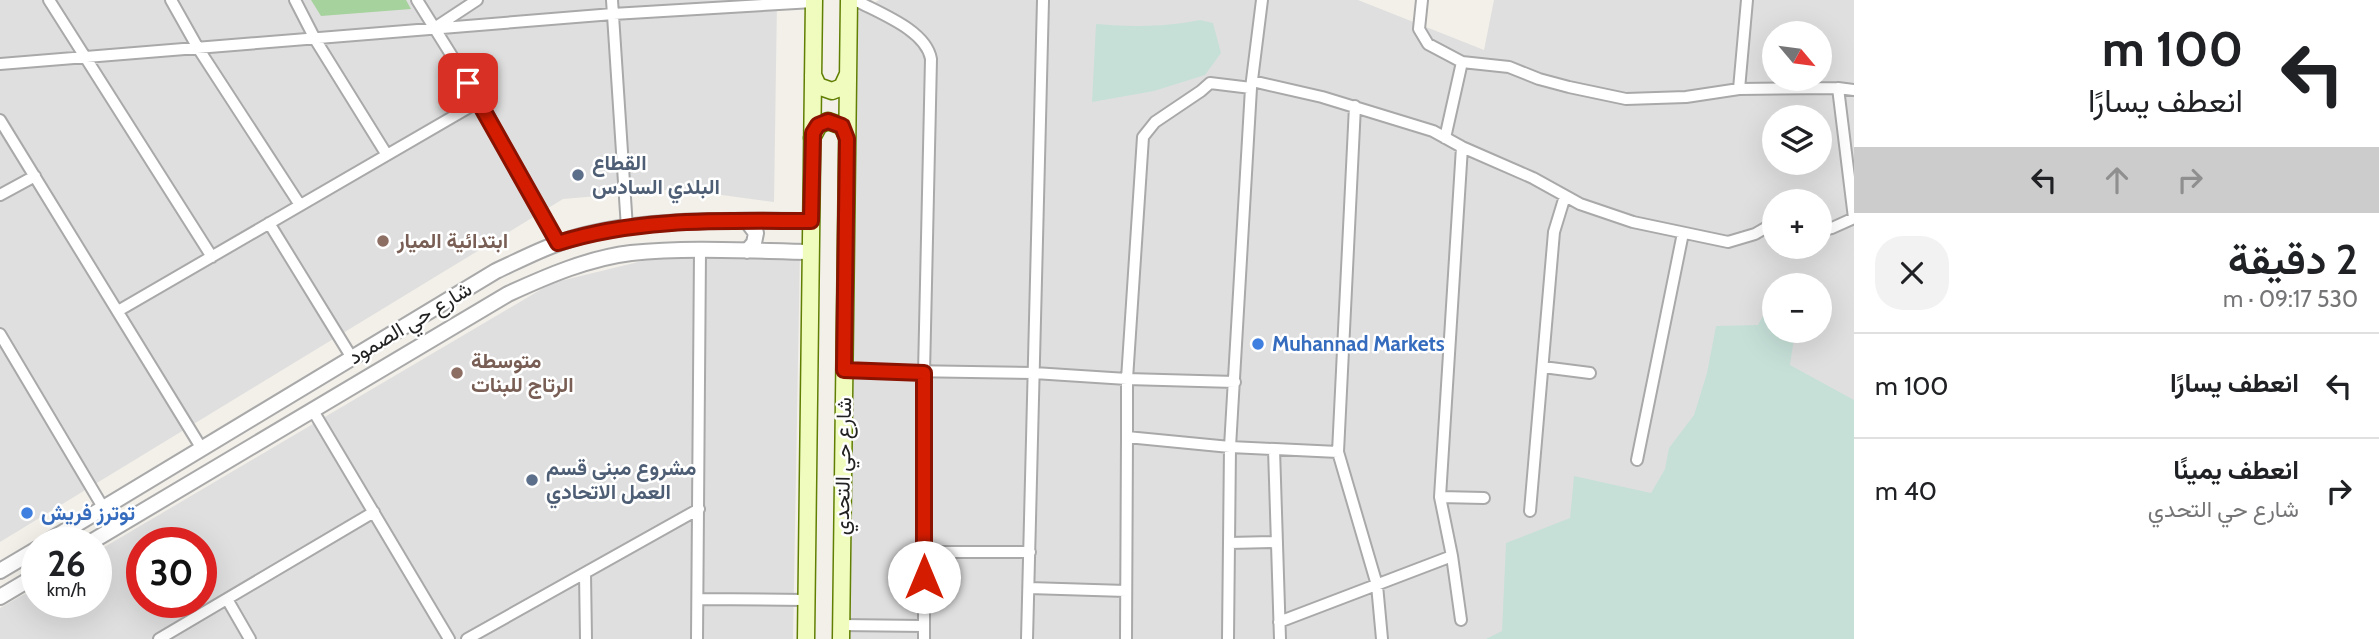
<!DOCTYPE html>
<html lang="ar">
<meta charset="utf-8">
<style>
:root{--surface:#fff;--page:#f2f2f2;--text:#202124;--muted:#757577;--line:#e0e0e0}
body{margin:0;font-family:Cabin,Vazirmatn,sans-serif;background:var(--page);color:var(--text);direction:rtl;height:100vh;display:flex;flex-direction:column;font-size:26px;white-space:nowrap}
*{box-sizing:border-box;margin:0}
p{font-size:23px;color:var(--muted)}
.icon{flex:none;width:38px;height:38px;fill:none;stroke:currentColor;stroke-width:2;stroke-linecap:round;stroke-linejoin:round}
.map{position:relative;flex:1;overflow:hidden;direction:ltr}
.drawer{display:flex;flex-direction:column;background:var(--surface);width:525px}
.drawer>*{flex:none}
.top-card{background:#fff;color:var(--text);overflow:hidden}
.needle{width:46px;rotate:119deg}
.buttons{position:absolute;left:1762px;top:21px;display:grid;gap:14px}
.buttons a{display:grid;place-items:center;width:70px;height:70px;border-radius:50%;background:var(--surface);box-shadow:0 7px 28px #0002;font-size:35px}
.speed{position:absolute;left:21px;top:527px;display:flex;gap:14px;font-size:35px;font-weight:700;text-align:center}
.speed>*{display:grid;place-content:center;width:91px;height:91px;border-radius:50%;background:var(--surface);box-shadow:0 7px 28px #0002;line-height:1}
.speed small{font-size:18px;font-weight:400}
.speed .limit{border:10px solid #d22;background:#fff;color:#111}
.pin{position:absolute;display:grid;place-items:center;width:60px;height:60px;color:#fff;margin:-30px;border-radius:14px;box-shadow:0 4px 10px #0006}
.me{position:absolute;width:77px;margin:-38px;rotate:0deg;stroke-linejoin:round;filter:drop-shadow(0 0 5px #0008)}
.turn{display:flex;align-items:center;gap:24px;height:147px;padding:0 21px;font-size:32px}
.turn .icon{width:91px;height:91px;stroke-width:2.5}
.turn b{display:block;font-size:49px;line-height:60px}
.lanes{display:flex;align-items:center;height:66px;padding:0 21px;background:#0003;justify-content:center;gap:35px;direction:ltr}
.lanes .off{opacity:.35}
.round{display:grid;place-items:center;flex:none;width:74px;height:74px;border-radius:28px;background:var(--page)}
.headline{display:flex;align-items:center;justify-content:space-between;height:119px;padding:0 21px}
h1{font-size:42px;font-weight:600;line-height:52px}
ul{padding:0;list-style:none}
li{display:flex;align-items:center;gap:21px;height:105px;padding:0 21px;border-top:2px solid var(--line)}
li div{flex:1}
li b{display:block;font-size:26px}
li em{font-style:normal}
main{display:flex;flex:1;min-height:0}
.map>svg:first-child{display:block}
.residential{fill:#e0dfdf;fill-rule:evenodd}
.forest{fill:#a5d29d}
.wetland{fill:#c6e0d8}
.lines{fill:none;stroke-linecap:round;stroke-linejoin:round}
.minor-casing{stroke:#a9a9a9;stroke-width:14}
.tertiary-casing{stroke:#a9a9a9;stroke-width:18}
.secondary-casing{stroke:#617f03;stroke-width:19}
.minor{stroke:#fff;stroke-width:10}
.tertiary{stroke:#fff;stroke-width:14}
.secondary{stroke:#f0fbbe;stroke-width:16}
.route-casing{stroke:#8a1200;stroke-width:18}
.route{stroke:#d41c00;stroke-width:12}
.service-dot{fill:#5c6f8a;stroke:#fff;stroke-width:2.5}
.education-dot{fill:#8d6e63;stroke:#fff;stroke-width:2.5}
.shop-dot{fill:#3f7fe0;stroke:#fff;stroke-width:2.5}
.labels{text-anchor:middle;stroke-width:5;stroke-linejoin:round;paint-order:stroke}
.service-label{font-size:21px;font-weight:bold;fill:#4e5e75;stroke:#fff;text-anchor:start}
.education-label{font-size:21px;font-weight:bold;fill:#785e54;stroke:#fff;text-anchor:start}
.street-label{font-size:21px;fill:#222;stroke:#fff}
.shop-label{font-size:21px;font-weight:bold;fill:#366cbe;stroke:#fff;text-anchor:start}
</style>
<main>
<section class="drawer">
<div class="top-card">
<div class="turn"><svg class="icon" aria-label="left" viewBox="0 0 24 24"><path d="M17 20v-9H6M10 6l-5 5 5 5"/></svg><div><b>100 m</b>انعطف يسارًا</div></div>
<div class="lanes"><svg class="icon" aria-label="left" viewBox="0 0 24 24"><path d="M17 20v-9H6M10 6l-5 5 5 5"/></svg><svg class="icon off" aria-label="ahead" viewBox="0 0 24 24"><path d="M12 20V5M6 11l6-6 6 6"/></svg><svg class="icon off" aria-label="right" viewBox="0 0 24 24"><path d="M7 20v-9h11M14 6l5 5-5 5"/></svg></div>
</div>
<div class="headline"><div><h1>2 دقيقة</h1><p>530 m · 09:17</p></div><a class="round"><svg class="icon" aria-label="close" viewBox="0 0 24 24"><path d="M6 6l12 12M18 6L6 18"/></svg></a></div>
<ul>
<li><svg class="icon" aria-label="left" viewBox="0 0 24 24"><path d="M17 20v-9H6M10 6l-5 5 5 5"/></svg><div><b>انعطف يسارًا</b></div><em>100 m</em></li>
<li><svg class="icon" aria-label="right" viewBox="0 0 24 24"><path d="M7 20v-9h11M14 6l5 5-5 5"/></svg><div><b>انعطف يمينًا</b><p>شارع حي التحدي</p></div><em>40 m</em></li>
</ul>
</section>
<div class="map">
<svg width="1854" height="639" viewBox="0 0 1854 639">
<rect width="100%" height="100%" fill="#f2f0e9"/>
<!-- residential -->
<path class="residential" d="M0 0H777L774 202 678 189 563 199 0 542Z
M879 0H1358L1484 50 1494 0H1854V430L1537 639H846L848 18ZM1774 33H1820V79H1774ZM1774 117H1820V163H1774ZM1774 201H1820V247H1774ZM1774 285H1820V331H1774Z
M800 252 793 639H0V608L37 587V602H96V552L552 283 675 253ZM142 542H201V602H142Z"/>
<!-- forest -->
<path class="forest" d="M311 0H406L411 9 321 16Z"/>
<!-- wetland -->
<path class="wetland" d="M1200 20 1213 23 1221 53 1205 75 1154 91 1092 102 1096 24C1133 27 1165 27 1200 20Z
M1765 312H1774V331H1795L1790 365 1854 400V639H1486L1502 631 1506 543 1570 518 1574 476 1651 493 1665 469 1669 448 1694 415 1707 373 1716 326 1758 325Z"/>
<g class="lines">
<!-- minor casing -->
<g class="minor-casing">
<path id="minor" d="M49 0 212 257
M171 0 198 48 300 205
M295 0 315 39 387 155
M417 0 480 101 558 243
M612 0 627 228
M855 0C879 13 926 30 931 59L924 373V639
M1422 0 1419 29 1428 44 1462 62 1509 67 1539 79 1569 87 1626 99 1686 97 1739 89 1838 88 1854 90
M436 27 477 0
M0 64 613 14 813 2
M1252 81 1322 97 1433 131 1462 147 1533 178 1580 204 1633 222 1728 242 1755 234 1774 223
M1251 88 1210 83 1201 91 1155 122 1143 137 1127 379V437L1230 447 1338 452
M1838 88 1854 218
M1739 89 1747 0
M1355 106 1338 452 1377 585 1382 639
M0 120 202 449
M1445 138 1462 62
M0 195 35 176
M269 223 352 358
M1820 230 1832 228 1854 218
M118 311 480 101
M0 334 104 509
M1543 367 1590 373
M844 370 1034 373 1127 379 1235 382
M312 409 449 639
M1274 449 1280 639
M1637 460 1683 233
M1440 497 1484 498
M1530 511 1554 232 1565 196
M1229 543 1277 542
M924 552H1030
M585 573 586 639
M1029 588 1126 591
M227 599 250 639
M698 599 806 600
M1461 620 1452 556 1440 497 1462 147
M1279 622 1452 556
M841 625 924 626
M159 639 374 512
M467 639 699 509
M697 639 700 251
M1027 639 1043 0
M1126 639 1127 437
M1228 639 1230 447 1251 88 1262 0"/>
</g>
<!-- tertiary casing -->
<g class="tertiary-casing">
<path id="tertiary" d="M747 221 756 233 754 243 747 251
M47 542 496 271C524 258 551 244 581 236 650 217 739 221 811 221
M91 542 508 294C547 276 589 258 631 253 690 247 751 251 811 252
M0 571 37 549
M0 597 37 575"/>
</g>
<!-- secondary casing -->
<g class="secondary-casing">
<path id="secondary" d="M813 75 818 86 832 91 842 87 848 74
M812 138 819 125 828 121 842 126 847 137
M806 639 814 0
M841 639 849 0"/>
</g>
<!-- minor -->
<use href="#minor" class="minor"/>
<!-- tertiary -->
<use href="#tertiary" class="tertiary"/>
<!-- secondary -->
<use href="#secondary" class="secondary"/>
</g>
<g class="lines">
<!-- route casing -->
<g class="route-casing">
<path id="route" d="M468 83 558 243C639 217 727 221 811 221L813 133 818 125 828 121 842 126 847 139 844 370 924 373V577"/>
</g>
<!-- route -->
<use href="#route" class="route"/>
</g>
<!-- markers -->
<g class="service-dot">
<circle cx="578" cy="175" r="7"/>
<circle cx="532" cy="480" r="7"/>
</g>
<g class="education-dot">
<circle cx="383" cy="241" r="7"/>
<circle cx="457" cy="373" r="7"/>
</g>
<g class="shop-dot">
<circle cx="1258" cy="344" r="7"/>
<circle cx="27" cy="513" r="7"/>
</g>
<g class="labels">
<!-- service labels -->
<g class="service-label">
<text x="592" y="170">القطاع<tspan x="592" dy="24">البلدي السادس</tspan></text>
<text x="546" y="475">مشروع مبنى قسم<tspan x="546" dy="24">العمل الاتحادي</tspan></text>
</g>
<!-- education labels -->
<g class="education-label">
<text x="397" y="248">ابتدائية الميار</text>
<text x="471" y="368">متوسطة<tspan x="471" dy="24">الرتاج للبنات</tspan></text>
</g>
<!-- street labels -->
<g class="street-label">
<text transform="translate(410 323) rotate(-31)" y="7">شارع حي الصمود</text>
<text transform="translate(843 466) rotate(-89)" y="7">شارع حي التحدي</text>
</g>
<!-- shop labels -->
<g class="shop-label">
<text x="1272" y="351">Muhannad Markets</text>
<text x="41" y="520">توترز فريش</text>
</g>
</g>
</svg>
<div class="buttons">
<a><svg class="needle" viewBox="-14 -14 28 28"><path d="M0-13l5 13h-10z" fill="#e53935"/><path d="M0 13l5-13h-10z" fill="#757577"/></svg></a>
<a><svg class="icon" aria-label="layers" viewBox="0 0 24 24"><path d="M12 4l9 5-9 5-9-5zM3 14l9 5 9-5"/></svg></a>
<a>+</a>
<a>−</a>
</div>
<div class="speed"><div>26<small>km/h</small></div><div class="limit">30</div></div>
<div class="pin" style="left:468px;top:83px;background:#d93025"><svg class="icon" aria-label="arrive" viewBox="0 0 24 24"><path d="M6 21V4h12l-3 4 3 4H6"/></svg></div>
<svg class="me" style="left:924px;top:577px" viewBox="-20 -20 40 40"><circle r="19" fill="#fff"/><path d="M0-13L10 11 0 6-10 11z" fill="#d41c00"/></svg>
</div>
</main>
